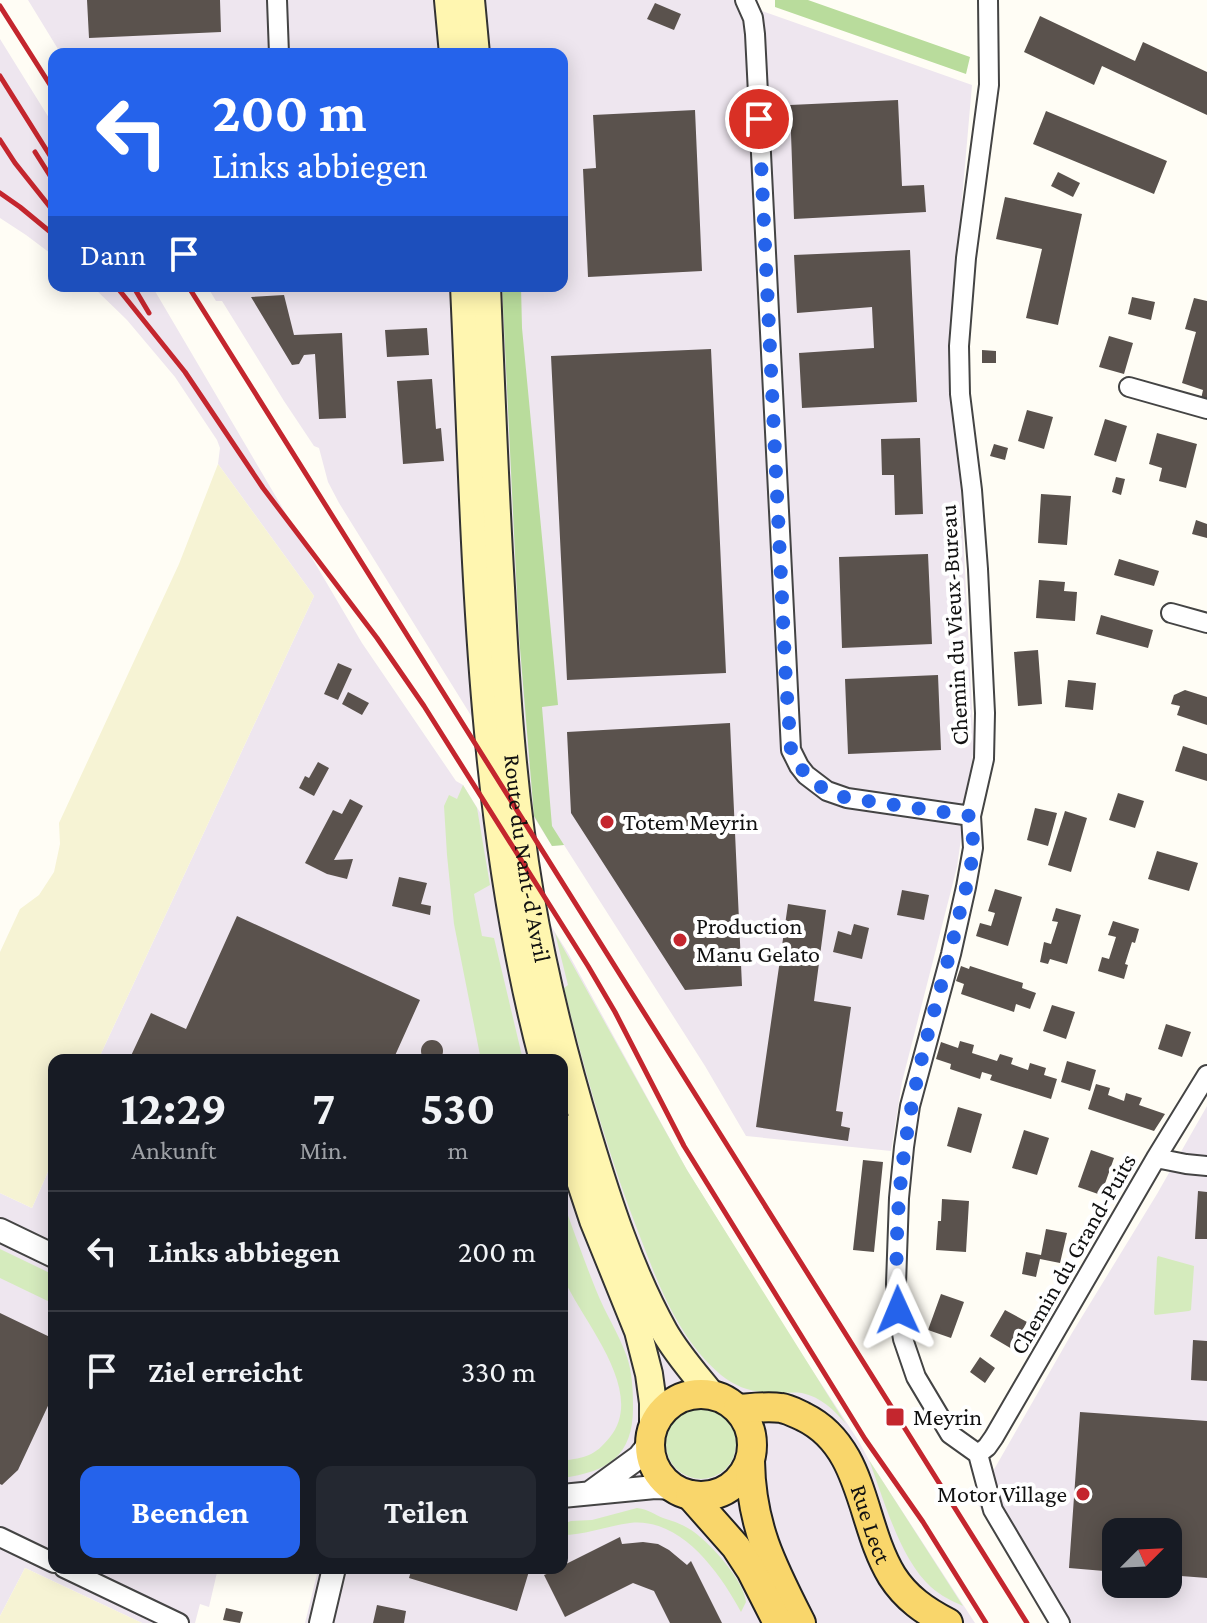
<!DOCTYPE html>
<html lang="de">
<style>
:root{--surface:#171b24;--page:#242831;--text:#f1f3f6;--muted:#9ea1a6;--line:#363941;--accent:#2563eb}
body{margin:0;font-family:"Crimson Pro",serif;background:var(--page);color:var(--text);height:100vh;display:flex;flex-direction:column;font-size:30px;white-space:nowrap}
*{box-sizing:border-box;margin:0}
p{font-size:26px;color:var(--muted)}
.icon{flex:none;width:44px;height:44px;fill:none;stroke:currentColor;stroke-width:2;stroke-linecap:round;stroke-linejoin:round}
.map{position:relative;flex:1;overflow:hidden}
.panel{position:absolute;left:48px;top:1054px;width:520px;height:520px;display:flex;flex-direction:column;background:var(--surface);border-radius:16px;box-shadow:0 4px 20px #0003}
.panel>*{flex:none}
.hud{position:absolute;left:48px;top:48px;width:520px;height:244px;border-radius:16px;box-shadow:0 4px 20px #0003;background:#2563eb;color:#fff;overflow:hidden}
.needle{width:52px;rotate:66deg}
.fabs{position:absolute;left:1102px;top:1518px;display:grid;gap:16px}
.fabs a{display:grid;place-items:center;width:80px;height:80px;border-radius:16px;background:var(--surface);box-shadow:0 4px 20px #0003;font-size:40px}
.pin{position:absolute;display:grid;place-items:center;width:68px;height:68px;color:#fff;margin:-34px;border:4px solid #fff;border-radius:50%;box-shadow:0 2px 8px #0007}
.me{position:absolute;width:88px;margin:-44px;rotate:359deg;stroke-linejoin:round;filter:drop-shadow(0 0 6px #0008)}
.turn{display:flex;align-items:center;gap:28px;height:168px;padding:0 32px;font-size:36px}
.turn .icon{width:104px;height:104px;stroke-width:2.5}
.turn b{display:block;font-size:56px;line-height:68px}
.then{display:flex;align-items:center;height:76px;padding:0 32px;background:#0003;gap:16px;font-size:30px}
.eta{display:flex;justify-content:space-evenly;align-items:center;height:136px;text-align:center}
.eta b{font-size:48px;font-weight:700;line-height:56px}
.button{display:flex;gap:16px;margin-top:auto;padding:16px 32px}
.button a{flex:1;height:92px;border-radius:16px;background:var(--accent);color:#fff;font-size:32px;font-weight:700;line-height:92px;text-align:center}
.button a+a{background:var(--page);color:var(--text)}
ul{padding:0;list-style:none}
li{display:flex;align-items:center;gap:24px;height:120px;padding:0 32px;border-top:2px solid var(--line)}
li div{flex:1}
li b{display:block;font-size:30px}
li em{font-style:normal}
.map>svg:first-child{display:block}
.industrial{fill:#eee6ef;fill-rule:evenodd}
.farmland{fill:#f6f3d4}
.green{fill:#d5ebbd}
.forest{fill:#b9dc9c}
.building{fill:#5a524d}
.lines{fill:none;stroke-linecap:round;stroke-linejoin:round}
.minor-casing{stroke:#444;stroke-width:22}
.tertiary-casing{stroke:#444;stroke-width:26}
.secondary-casing{stroke:#333;stroke-width:30}
.primary-casing{stroke:#222;stroke-width:32}
.minor{stroke:#fff;stroke-width:18}
.tertiary{stroke:#fff;stroke-width:22}
.secondary{stroke:#fff6b0;stroke-width:26}
.primary{stroke:#f9d66b;stroke-width:28}
.rail{stroke:#c4262e;stroke-width:5}
.route{stroke:#2563eb;stroke-width:14;stroke-dasharray:0 25.2}
.poi-dot{fill:#c4262e;stroke:#fff;stroke-width:3}
.labels{text-anchor:middle;stroke-width:8;stroke-linejoin:round;paint-order:stroke}
.street-label{font-size:24px;fill:#111;stroke:#fff}
.poi-label{font-size:24px;fill:#111;stroke:#fff;text-anchor:start}
</style>
<div class="map">
<svg width="1207" height="1623" viewBox="0 0 1207 1623">
<rect width="100%" height="100%" fill="#fffdf5"/>
<!-- industrial -->
<path class="industrial" d="M28 0H757L762 11 972 85 952 314 974 747 957 867 902 1082 891 1151 746 1136 705 1066 564 845 552 846 339 503 328 482 319 448 314 446 284 401 222 301H216L207 286H562V54H61Z
M0 39 54 126V256L26 235 0 218Z
M92 286H152L362 643 456 781 463 785 568 953 687 1170 786 1330 858 1440 869 1460 975 1623H305L318 1570 316 1568H562V1060H98L314 596 218 464 220 448 217 440 175 377 127 320Z
M1207 1106V1623H1048L976 1501 1072 1333 1157 1194ZM1116 1532H1168V1584H1116Z
M54 1158V1568H218L209 1607 200 1604 195 1623H142L25 1568 0 1616V1193L32 1208Z"/>
<!-- farmland -->
<path class="farmland" d="M218 464 314 596 98 1060H54V1158L32 1208 0 1193V952L20 909 39 895 54 872 60 844 59 823 179 564Z
M25 1568 142 1623H0V1616Z"/>
<!-- green -->
<path class="green" d="M463 785 477 808 490 885 474 894 482 936 494 938 523 1060H481L454 924 447 855 444 806 449 795 457 799Z
M555 933 687 1170 846 1424C834 1410 821 1397 802 1393 794 1392 786 1393 778 1393 756 1393 738 1389 721 1375 678 1338 659 1286 639 1234 608 1154 585 1072 564 988L568 985Z
M562 1199C573 1229 584 1260 596 1290 605 1313 619 1334 627 1357 632 1372 633 1389 633 1405 634 1455 609 1472 562 1478V1461C586 1457 594 1457 610 1437 647 1391 582 1321 564 1279 559 1268 562 1215 562 1199Z
M0 1249 54 1275V1304L0 1278Z
M1158 1256 1194 1266 1191 1310 1189 1311 1155 1315 1154 1313 1157 1258Z
M666 1444a35 35 0 1 1 70 0a35 35 0 1 1-70 0Z
M869 1460 963 1606C952 1601 941 1596 931 1587 900 1559 884 1500 869 1460Z
M637 1508C649 1509 656 1516 666 1519 676 1522 686 1526 694 1532 712 1545 744 1581 746 1602L741 1612C720 1573 681 1517 630 1523 607 1526 586 1535 562 1535V1524L571 1521 592 1520Z"/>
<!-- forest -->
<path class="forest" d="M775 0H808L970 57 966 74 775 7Z
M502 286H521L522 328 558 705 542 707 552 826 564 845 552 846 534 816 519 636Z"/>
<!-- building -->
<path class="building" d="M87 0H220L221 32 89 38Z
M655 3 681 14 674 30 647 19Z
M1040 16 1135 61 1143 42 1207 72V115L1102 66 1094 85 1024 52Z
M898 100 902 186 924 185 926 212 794 219 790 105Z
M695 110 702 271 588 277 583 169 596 168 593 115Z
M1046 111 1167 161 1154 194 1033 144Z
M1058 172 1080 183 1073 197 1051 186Z
M1005 197 1082 214 1058 325 1026 318 1042 249 996 239Z
M910 250 917 402 802 408 799 353 874 348 872 307 797 313 794 255Z
M284 295 294 335 342 333 346 418 319 419 315 354 304 355 299 364 292 365 251 297Z
M1132 297 1155 302 1151 320 1128 314Z
M1194 298 1207 301V401L1201 399 1203 390 1182 383 1196 332 1185 329Z
M427 328 429 355 387 357 385 330Z
M1109 336 1133 343 1124 374 1099 367Z
M711 349 726 673 567 680 551 356Z
M982 350 996 351V363H982Z
M432 379 436 429 441 428 444 461 403 464 397 381Z
M1027 410 1053 417 1044 449 1018 441Z
M1105 419 1127 426 1116 462 1094 455Z
M1157 433 1197 444 1186 488 1159 481 1162 468 1149 464Z
M920 438 923 514 895 515 894 475H882L881 439Z
M994 444 1008 448 1005 460 990 456Z
M1116 477 1125 479 1121 495 1112 492Z
M1041 494 1071 496 1067 545 1038 543Z
M1196 520 1207 524V538L1192 534Z
M928 554 932 644 842 648 839 557Z
M1119 559 1159 571 1154 586 1114 575Z
M1039 580 1065 582 1064 591 1077 592 1075 621 1036 618Z
M1101 615 1153 630 1148 648 1096 634Z
M1038 650 1042 704 1018 706 1014 652Z
M338 663 352 669 338 700 324 694Z
M938 675 941 750 848 754 845 679Z
M1068 680 1096 683 1093 710 1065 707Z
M1185 690 1207 697V725L1177 715 1180 706 1171 704 1174 695Z
M348 692 369 703 362 715 342 704Z
M730 723 742 986 685 990 571 813 567 732Z
M1183 746 1207 754V781L1175 771Z
M318 762 329 768 314 796 299 788 305 776 309 778Z
M1118 793 1144 801 1135 828 1109 820Z
M350 799 363 806 334 860 353 859 347 879 327 874 305 863 333 810 342 814Z
M1035 808 1057 813 1048 846 1027 840Z
M1065 811 1087 818 1071 872 1048 865Z
M1157 851 1198 863 1189 891 1148 879Z
M399 877 427 883 421 904 431 906 430 915 392 906Z
M995 889 1022 897 1008 946 976 936 980 923 991 926 995 913 988 911Z
M902 890 929 895 924 920 897 915Z
M788 904 826 910 814 1001 851 1007 836 1111 843 1112 841 1126 850 1128 848 1141 756 1127Z
M1056 908 1081 915 1067 964 1050 959 1048 964 1040 962 1044 942 1051 944 1058 922 1052 921Z
M237 916 420 1000 393 1060H129L151 1013 186 1029Z
M1113 921 1139 929 1135 943 1132 942 1125 964 1128 965 1124 979 1098 971 1102 957 1109 959 1116 937 1108 935Z
M854 924 869 928 862 959 833 952 838 931 851 935Z
M961 966 969 969 970 966 1023 983 1022 988 1036 993 1030 1009 1016 1004 1014 1012 961 994 964 984 956 981Z
M1052 1005 1075 1012 1066 1039 1043 1031Z
M1166 1024 1191 1032 1182 1057 1158 1049Z
M421 1051a11 11 0 1 1 22 0a11 11 0 1 1-22 0Z
M960 1041 974 1045 972 1053 997 1061 1000 1054 1013 1058 1011 1064 1028 1070 1030 1063 1046 1068 1044 1075 1057 1079 1051 1099 990 1080 992 1075 982 1072 980 1079 950 1069 951 1064 936 1059 941 1042 958 1048Z
M1067 1061 1096 1070 1090 1091 1061 1082Z
M1096 1084 1110 1088 1108 1095 1124 1101 1126 1093 1142 1098 1139 1105 1165 1114 1154 1131 1088 1109Z
M958 1107 982 1114 971 1153 947 1146Z
M1024 1130 1049 1138 1037 1175 1012 1168Z
M1091 1150 1114 1158 1101 1195 1078 1187Z
M863 1160 883 1162 874 1252 853 1250Z
M1198 1191 1207 1192V1239H1195Z
M942 1199 969 1201 966 1252 936 1250 938 1221H941Z
M1046 1229 1067 1233 1060 1263 1040 1259 1036 1277 1022 1274 1026 1252 1041 1255Z
M941 1294 964 1302 951 1338 928 1330Z
M1005 1310 1027 1322 1012 1349 990 1336Z
M0 1313 54 1339V1393L18 1470 2 1485 0 1484Z
M1193 1340 1207 1341V1381L1191 1380Z
M980 1357 995 1368 985 1383 970 1372Z
M1080 1412 1207 1421V1578L1168 1575V1532H1116V1572L1069 1568Z
M620 1537 622 1544 643 1542 658 1544 669 1550 687 1565 691 1561 722 1623H670L654 1591 633 1583 565 1617 544 1575 562 1568V1566Z
M412 1568H530L517 1611 409 1578Z
M377 1605 406 1611 404 1623H373Z
M226 1608 243 1612 240 1623 223 1620Z"/>
<g class="lines">
<!-- minor casing -->
<g class="minor-casing">
<path id="minor" d="M277 0 279 54
M745 0 753 18 755 34 791 750 799 766 806 775 827 791 847 798 971 816
M1129 387 1207 409
M1171 613 1207 623
M1156 1158 1186 1164 1207 1166
M978 1454 950 1434 916 1377 903 1339 898 1310 896 1284 899 1198 904 1147 910 1106 951 954 966 887 973 848 971 816 984 759 985 713 978 569 972 490 960 394 959 346 966 258 989 85 988 0
M978 1454 987 1447 994 1437 1156 1158 1207 1075
M978 1454 993 1510 1060 1623
M0 1537 54 1563
M64 1568 179 1623"/>
</g>
<!-- tertiary casing -->
<g class="tertiary-casing">
<path id="tertiary" d="M0 1230 54 1256
M591 1492 639 1457 650 1443
M562 1496 655 1487 674 1488
M321 1623 334 1568"/>
</g>
<!-- secondary casing -->
<g class="secondary-casing">
<g id="secondary">
<path d="M448 0 453 54"/>
<path d="M471 0 476 54"/>
<path d="M464 286C476 543 477 810 543 1060"/>
<path id="s1" d="M487 286C491 387 495 487 501 588 506 690 513 793 530 894 544 975 564 1056 588 1135 608 1201 630 1270 664 1331 677 1354 695 1374 711 1394"/>
<path d="M562 1127 593 1220 638 1331 649 1374 653 1403V1427"/>
</g>
</g>
<!-- primary casing -->
<g class="primary-casing">
<g id="primary">
<circle cx="701" cy="1445" r="51"/>
<path id="s2" d="M738 1409C752 1408 768 1406 781 1408 789 1409 797 1414 804 1417 865 1447 860 1524 892 1576 906 1598 925 1611 948 1623"/>
<path d="M750 1461C751 1526 772 1566 801 1623"/>
<path d="M690 1495 736 1547 751 1570 778 1623"/>
</g>
</g>
<!-- minor -->
<use href="#minor" class="minor"/>
<!-- tertiary -->
<use href="#tertiary" class="tertiary"/>
<!-- secondary -->
<use href="#secondary" class="secondary"/>
<!-- primary -->
<use href="#primary" class="primary"/>
<!-- rail -->
<path class="rail" d="M0 6 54 91
M0 76 54 162
M0 140 15 163 54 212
M35 152 54 182
M0 193 20 207 54 235
M116 286 185 372 263 488 377 638 424 706 588 966 615 1012 684 1146 865 1439 923 1522 986 1623
M133 286 149 313
M188 286 1027 1623"/>
</g>
<g class="lines">
<!-- route -->
<path class="route" d="M759 119 786 682 791 750 799 766 812 781 827 791 847 798 971 816C972 826 973 837 973 847 972 867 966 888 961 907 952 947 941 986 930 1026 905 1119 892 1213 898 1310"/>
</g>
<!-- markers -->
<g class="poi-dot">
<circle cx="607" cy="822" r="8"/>
<circle cx="680" cy="940" r="8"/>
<rect x="885" y="1407" width="20" height="20" rx="4"/>
<circle cx="1083" cy="1494" r="8"/>
</g>
<g class="labels">
<!-- street labels -->
<g class="street-label">
<text transform="translate(954 625) rotate(-93)" y="8">Chemin du Vieux-Bureau</text>
<text dy="8" stroke="none"><textPath href="#s1" startOffset="574">Route du Nant-d'Avril</textPath></text>
<text transform="translate(1073 1254) rotate(-60)" y="8">Chemin du Grand-Puits</text>
<text dy="8" stroke="none"><textPath href="#s2" startOffset="198">Rue Lect</textPath></text>
</g>
<!-- poi labels -->
<g class="poi-label">
<text x="623" y="830">Totem Meyrin</text>
<text x="696" y="934">Production<tspan x="696" dy="28">Manu Gelato</tspan></text>
<text x="913" y="1425">Meyrin</text>
<text x="1067" y="1502" text-anchor="end">Motor Village</text>
</g>
</g>
</svg>
<div class="fabs">
<a><svg class="needle" viewBox="-14 -14 28 28"><path d="M0-13l5 13h-10z" fill="#e53935"/><path d="M0 13l5-13h-10z" fill="#9ea1a6"/></svg></a>
</div>
<div class="pin" style="left:759px;top:119px;background:#d93025"><svg class="icon" aria-label="arrive" viewBox="0 0 24 24"><path d="M6 21V4h12l-3 4 3 4H6"/></svg></div>
<svg class="me" style="left:898px;top:1310px" viewBox="-20 -20 40 40"><path d="M0-17L14 15 0 8-14 15z" fill="#2563eb" stroke="#fff" stroke-width="4"/></svg>
<div class="hud">
<div class="turn"><svg class="icon" aria-label="left" viewBox="0 0 24 24"><path d="M17 20v-9H6M10 6l-5 5 5 5"/></svg><div><b>200 m</b>Links abbiegen</div></div>
<div class="then">Dann<svg class="icon" aria-label="arrive" viewBox="0 0 24 24"><path d="M6 21V4h12l-3 4 3 4H6"/></svg></div>
</div>
<section class="panel">
<div class="eta">
<div><b>12:29</b><p>Ankunft</p></div>
<div><b>7</b><p>Min.</p></div>
<div><b>530</b><p>m</p></div>
</div>
<ul>
<li><svg class="icon" aria-label="left" viewBox="0 0 24 24"><path d="M17 20v-9H6M10 6l-5 5 5 5"/></svg><div><b>Links abbiegen</b></div><em>200 m</em></li>
<li><svg class="icon" aria-label="arrive" viewBox="0 0 24 24"><path d="M6 21V4h12l-3 4 3 4H6"/></svg><div><b>Ziel erreicht</b></div><em>330 m</em></li>
</ul>
<div class="button"><a>Beenden</a><a>Teilen</a></div>
</section>
</div>
